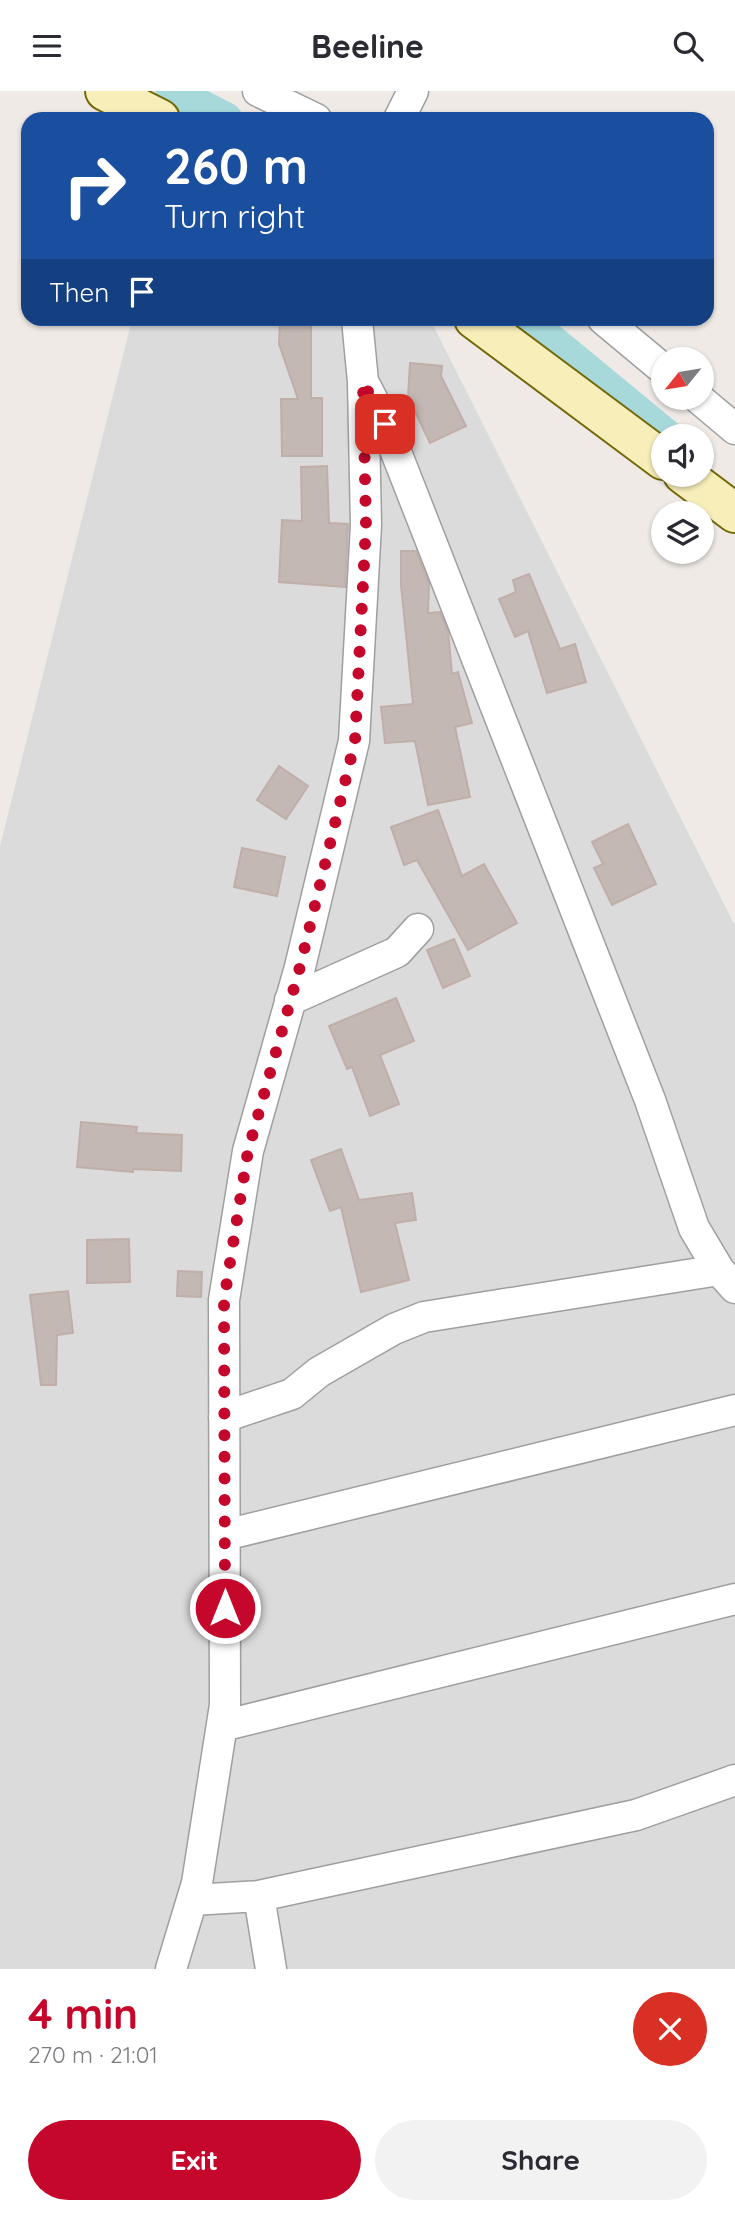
<!DOCTYPE html>
<meta charset="utf-8">
<style>
:root{--surface:#fff;--page:#f2f2f3;--text:#2b2b33;--muted:#7c7c81;--accent:#c6072c}
body{margin:0;font-family:Quicksand,sans-serif;background:var(--page);color:var(--text);height:100vh;display:flex;flex-direction:column;font-size:26px;white-space:nowrap}
*{box-sizing:border-box;margin:0}
p{font-size:23px;color:var(--muted)}
.icon{flex:none;width:38px;height:38px;fill:none;stroke:currentColor;stroke-width:2;stroke-linecap:round;stroke-linejoin:round}
.map{position:relative;height:1878px;overflow:hidden}
.panel{display:flex;flex-direction:column;background:var(--surface);flex:1}
.panel>*{flex:none}
.top-card{position:absolute;left:21px;top:21px;width:693px;height:214px;border-radius:21px;box-shadow:0 2px 5px #0004;background:#1a4fa0;color:#fff;overflow:hidden}
.needle{width:46px;rotate:240deg}
.fabs{position:absolute;left:651px;top:256px;display:grid;gap:14px}
.fabs a{display:grid;place-items:center;width:63px;height:63px;border-radius:50%;background:var(--surface);box-shadow:0 2px 5px #0004;font-size:35px}
.pin{position:absolute;display:grid;place-items:center;width:60px;height:60px;color:#fff;margin:-30px;border-radius:14px;box-shadow:0 4px 10px #0006}
.me{position:absolute;width:77px;margin:-38px;rotate:0deg;stroke-linejoin:round;filter:drop-shadow(0 0 5px #0008)}
.turn{display:flex;align-items:center;gap:24px;height:147px;padding:0 28px;font-size:32px}
.turn .icon{width:91px;height:91px;stroke-width:2.5}
.turn b{display:block;font-size:49px;line-height:60px}
.then{display:flex;align-items:center;height:66px;padding:0 28px;background:#0003;gap:14px;font-size:26px}
.round{display:grid;place-items:center;flex:none;width:74px;height:74px;border-radius:37px;background:var(--page)}
.head{display:flex;align-items:center;justify-content:space-between;height:119px;padding:0 28px}
h1{font-size:42px;font-weight:700;line-height:52px;color:var(--accent)}
.action{display:flex;gap:14px;margin-top:auto;padding:14px 28px}
.action a{flex:1;height:80px;border-radius:42px;background:var(--accent);color:#fff;font-size:28px;font-weight:700;line-height:80px;text-align:center}
.action a+a{background:var(--page);color:var(--text)}
header{display:flex;justify-content:space-between;align-items:center;height:91px;padding:0 28px;background:var(--surface);font-size:32px;font-weight:700}
.map>svg:first-child{display:block}
.residential{fill:#dcdbdc}
.lines{fill:none;stroke-linecap:round;stroke-linejoin:round}
.canal{stroke:#a7d9db;stroke-width:33}
.building{fill:#c3b8b4;stroke:#c0aea8;stroke-width:2}
.street-casing{stroke:#9f9f9f;stroke-width:33}
.secondary-casing{stroke:#726909;stroke-width:42}
.street{stroke:#fff;stroke-width:30}
.secondary{stroke:#f7eeba;stroke-width:38}
.route{stroke:#c6072c;stroke-width:12;stroke-dasharray:0 21.6}
</style>
<header><svg class="icon" aria-label="menu" viewBox="0 0 24 24"><path d="M4 6h16M4 12h16M4 18h16"/></svg>Beeline<svg class="icon" aria-label="search" viewBox="0 0 24 24"><circle cx="10" cy="10" r="6"/><path d="M15 15l6 6"/></svg></header>
<div class="map">
<svg width="735" height="1878" viewBox="0 0 735 1878">
<rect width="100%" height="100%" fill="#efeae5"/>
<!-- residential -->
<path class="residential" d="M132 228H430L735 835V1878H0V755Z"/>
<g class="lines">
<!-- canal -->
<path class="canal" d="M172 0 226 28
M525 228 667 345"/>
</g>
<!-- building -->
<path class="building" d="M280 228H311V307H322V365H282L281 308H298L279 253Z
M410 272 442 275 441 285 466 335 430 352 408 306Z
M327 375 329 432 348 433 345 496 279 491 282 429 302 430 301 376Z
M401 460H416L429 493 428 522 440 521 448 540 452 583 458 581 472 632 455 636 470 706 428 714 415 650 385 652 381 616 413 613 401 494Z
M529 483 560 558 575 553 586 591 547 602 528 540 515 546 499 508 516 501 513 489Z
M279 675 308 695 286 728 257 709Z
M438 719 462 785 484 773 517 832 468 859 417 769 404 774 391 736Z
M628 733 656 793 612 814 594 777 603 773 592 751Z
M242 757 285 766 277 805 234 796Z
M454 848 470 885 443 897 427 859Z
M396 907 414 950 380 964 399 1013 370 1025 352 976 347 978 329 935Z
M81 1031 137 1036 136 1042 182 1044 181 1080 133 1078V1081L77 1076Z
M341 1058 359 1109 412 1102 416 1129 395 1132 409 1189 361 1201 341 1116 330 1120 311 1069Z
M129 1148 130 1191 87 1192V1149Z
M178 1180 202 1181 201 1206 177 1205Z
M68 1200 73 1242 57 1244 56 1294H41L30 1204Z"/>
<g class="lines">
<!-- street casing -->
<g class="street-casing">
<path id="street" d="M258 0 316 28
M399 28 413 0
M603 228 663 278
M366 296 385 333 650 1009 694 1137 719 1179 735 1197
M697 306 735 338
M290 909 397 861 418 838
M224 1326 292 1303 319 1281 394 1238 424 1226 719 1179
M225 1444 735 1319
M222 1635 735 1508
M259 1805 271 1878
M192 1809 259 1805 636 1724 735 1689
M171 1878 197 1792 225 1614 224 1209 248 1060 300 876 354 650 366 434 363 291 357 228"/>
</g>
<!-- secondary casing -->
<g class="secondary-casing">
<path id="secondary" d="M105 0 160 28
M474 228 663 369
M683 383 735 422"/>
</g>
<!-- street -->
<use href="#street" class="street"/>
<!-- secondary -->
<use href="#secondary" class="secondary"/>
</g>
<g class="lines">
<!-- route -->
<path class="route" d="M225 1517 224 1209 248 1060 300 876 355 650 366 434 363 291 385 333"/>
</g>
</svg>
<div class="fabs">
<a><svg class="needle" viewBox="-14 -14 28 28"><path d="M0-13l5 13h-10z" fill="#e53935"/><path d="M0 13l5-13h-10z" fill="#7c7c81"/></svg></a>
<a><svg class="icon" aria-label="sound" viewBox="0 0 24 24"><path d="M4 9h4l5-4v14l-5-4H4zM17 9q2 3 0 6"/></svg></a>
<a><svg class="icon" aria-label="layers" viewBox="0 0 24 24"><path d="M12 4l9 5-9 5-9-5zM3 14l9 5 9-5"/></svg></a>
</div>
<div class="pin" style="left:385px;top:333px;background:#d93025"><svg class="icon" aria-label="arrive" viewBox="0 0 24 24"><path d="M6 21V4h12l-3 4 3 4H6"/></svg></div>
<svg class="me" style="left:225px;top:1517px" viewBox="-20 -20 40 40"><circle r="17" fill="#c6072c" stroke="#fff" stroke-width="3"/><path d="M0-11L8 9 0 5-8 9z" fill="#fff"/></svg>
<div class="top-card">
<div class="turn"><svg class="icon" aria-label="right" viewBox="0 0 24 24"><path d="M7 20v-9h11M14 6l5 5-5 5"/></svg><div><b>260 m</b>Turn right</div></div>
<div class="then">Then<svg class="icon" aria-label="arrive" viewBox="0 0 24 24"><path d="M6 21V4h12l-3 4 3 4H6"/></svg></div>
</div>
</div>
<section class="panel">
<div class="head"><div><h1>4 min</h1><p>270 m · 21:01</p></div><a class="round" style="background:#d93025;color:#fff"><svg class="icon" aria-label="close" viewBox="0 0 24 24"><path d="M6 6l12 12M18 6L6 18"/></svg></a></div>
<div class="action"><a>Exit</a><a>Share</a></div>
</section>
